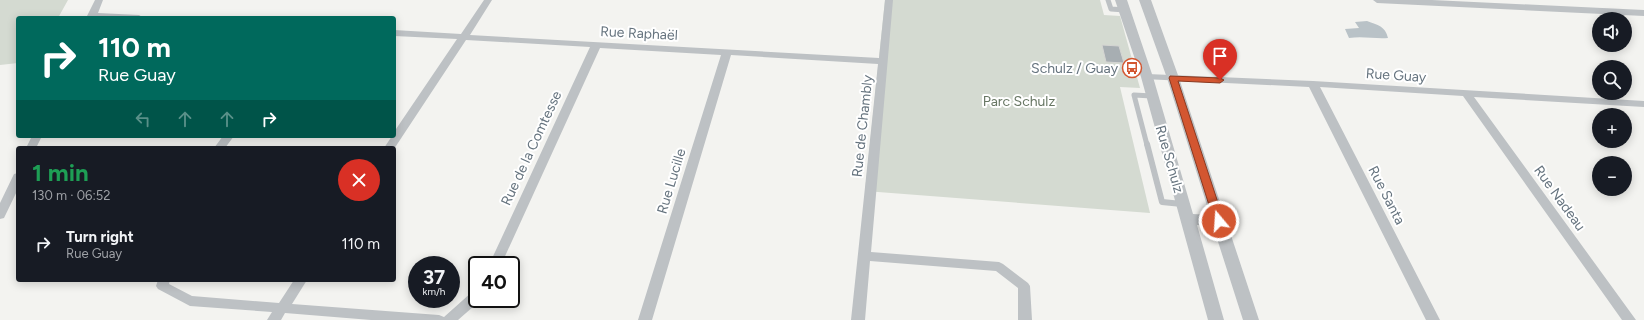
<!DOCTYPE html>
<meta charset="utf-8">
<style>
:root{--surface:#171b24;--page:#20242c;--text:#f1f3f6;--muted:#9ea1a6}
body{margin:0;font-family:Figtree,sans-serif;background:var(--page);color:var(--text);height:100vh;display:flex;flex-direction:column;font-size:15px;white-space:nowrap}
*{box-sizing:border-box;margin:0}
p{font-size:13px;color:var(--muted)}
.icon{flex:none;width:22px;height:22px;fill:none;stroke:currentColor;stroke-width:2;stroke-linecap:round;stroke-linejoin:round}
.map{position:relative;flex:1;overflow:hidden}
.sheet{position:absolute;left:16px;top:146px;width:380px;height:136px;display:flex;flex-direction:column;background:var(--surface);border-radius:4px;box-shadow:0 2px 10px #0003}
.sheet>*{flex:none}
.top-card{position:absolute;left:16px;top:16px;width:380px;height:122px;border-radius:4px;box-shadow:0 2px 10px #0003;background:#00695c;color:#fff;overflow:hidden}
.controls{position:absolute;left:1592px;top:12px;display:grid;gap:8px}
.controls a{display:grid;place-items:center;width:40px;height:40px;border-radius:50%;background:var(--surface);box-shadow:0 2px 10px #0003;font-size:20px}
.speed{position:absolute;left:408px;top:256px;display:flex;gap:8px;font-size:20px;font-weight:700;text-align:center}
.speed>*{display:grid;place-content:center;width:52px;height:52px;border-radius:50%;background:var(--surface);box-shadow:0 2px 10px #0003;line-height:1}
.speed small{font-size:10px;font-weight:400}
.speed .limit{border:2px solid #111;border-radius:6px;background:#fff;color:#111}
.pin{position:absolute;display:grid;place-items:center;width:34px;height:34px;color:#fff;margin:-41px -17px;border-radius:50% 50% 50% 0;rotate:-45deg;box-shadow:0 0 4px #0007}
.pin .icon{rotate:45deg}
.me{position:absolute;width:44px;margin:-22px;rotate:342deg;stroke-linejoin:round;filter:drop-shadow(0 0 3px #0008)}
.turn{display:flex;align-items:center;gap:14px;height:84px;padding:0 16px;font-size:18px}
.turn .icon{width:52px;height:52px;stroke-width:2.5}
.turn b{display:block;font-size:28px;line-height:34px}
.lanes{display:flex;align-items:center;height:38px;padding:0 16px;background:#0003;justify-content:center;gap:20px;direction:ltr}
.lanes .off{opacity:.35}
.round{display:grid;place-items:center;flex:none;width:42px;height:42px;border-radius:21px;background:var(--page)}
.head{display:flex;align-items:center;justify-content:space-between;height:68px;padding:0 16px}
h1{font-size:24px;font-weight:700;line-height:30px;color:#1e9e55}
ul{padding:0;list-style:none}
li{display:flex;align-items:center;gap:12px;height:60px;padding:0 16px}
li div{flex:1}
li b{display:block;font-size:15px}
li em{font-style:normal}
.map>svg:first-child{display:block}
.green{fill:#d4dad1}
.water{fill:#b9c2c7}
.building{fill:#a7aeb2;stroke:#d5d5d3}
.lines{fill:none;stroke-linecap:round;stroke-linejoin:round}
.service-far1{stroke:#bdc1c4;stroke-width:5}
.service{stroke:#bdc1c4;stroke-width:6}
.minor{fill:#bdc1c4;fill-rule:evenodd}
.tertiary{fill:#bdc1c4;fill-rule:evenodd}
.route{fill:#d35630;stroke:#89381f}
.labels{text-anchor:middle;stroke-width:4;stroke-linejoin:round;paint-order:stroke}
.street-label{font-size:14px;fill:#65737e;stroke:#fff}
.poi-label{font-size:14px;fill:#65737e;stroke:#fff;text-anchor:end}
.park-label{font-size:14px;fill:#677663;stroke:#fff}
</style>
<div class="map">
<svg width="1644" height="320" viewBox="0 0 1644 320">
<rect width="100%" height="100%" fill="#f3f3f0"/>
<!-- green -->
<path class="green" d="M0 0H68L58 18H18V63L0 65Z
M885 0H1100L1104 15 1120 16 1140 88 1120 87 1150 213 865 191Z"/>
<!-- water -->
<path class="water" d="M1367 21C1378 25 1385 26 1388 38 1375 39 1363 36 1349 38L1345 29 1359 28 1355 22Z"/>
<!-- building -->
<path class="building" d="M1102 45 1119 46 1124 63 1106 62Z"/>
<g class="lines">
<!-- service-far1 -->
<path class="service-far1" d="M1108 0 1111 9 1125 10
M1147 145 1134 95 1152 96"/>
<!-- service -->
<path class="service" d="M1147 144 1162 202 1182 204"/>
<!-- minor -->
<path class="minor" d="M95 0H103L98 13 139 15 144 18H86Z
M484 0H492L470 35 879 58 885 0H893L871 252 999 262 1003 264 1028 283 1030 286 1032 320H1018V288L996 271 870 261 865 320H851L878 64 731 55 652 320H638L721 55 600 48 501 265H489L590 47 466 40 394 149 384 148 392 136H394V132L457 39 394 36V30L461 34Z
M1373 0H1432L1644 10V16L1377 3Z
M1147 74 1313 81 1644 101V107L1474 97 1636 320H1622L1463 96 1320 87 1440 320H1426L1309 87 1144 79 1142 77 1144 75Z
M32 136H42L36 148H26Z
M223 136H234L225 148H214Z
M18 173V189L4 218 0 219V203L14 174Z
M158 280H170L169 284 192 296 279 303 294 280H307L292 304 439 315 444 317 472 292 477 291V299H482L458 320H371L285 313 281 320H267L272 312 190 306 158 289 156 286Z"/>
<!-- tertiary -->
<path class="tertiary" d="M1115 0H1127L1153 77 1193 214 1210 215 1167 78 1139 0H1151L1179 78 1259 320H1243L1213 226 1197 225 1224 320H1208L1141 77Z"/>
</g>
<!-- route -->
<path class="route" d="M1170 76 1220 78 1224 80 1220 83 1178 81 1224 221 1222 224 1219 225 1214 221 1169 78Z"/>
<!-- icons -->
<defs>
<g id="bus-ring" transform="scale(1)"><circle r="9.5" fill="#fff" stroke="#d35630" stroke-width="1.5"/><path d="M-5-6H5V4H4V6H2V4H-2V6H-4V4H-5ZM-3.5-4V0h7V-4ZM-3.5 1.2v1.5H-2V1.2ZM2 1.2v1.5H3.5V1.2Z" fill="#d35630"/></g>
</defs>
<g fill-rule="evenodd">
<use href="#bus-ring" x="1132" y="68"/>
</g>
<g class="labels">
<!-- street labels -->
<g class="street-label">
<text transform="translate(639 33) rotate(3)" y="5">Rue Raphaël</text>
<text transform="translate(1396 75) rotate(4)" y="5">Rue Guay</text>
<text transform="translate(862 126) rotate(-84)" y="5">Rue de Chambly</text>
<text transform="translate(531 148) rotate(-65)" y="5">Rue de la Comtesse</text>
<text transform="translate(1170 159) rotate(74)" y="5">Rue Schulz</text>
<text transform="translate(671 181) rotate(-73)" y="5">Rue Lucille</text>
<text transform="translate(1387 195) rotate(63)" y="5">Rue Santa</text>
<text transform="translate(1560 198) rotate(54)" y="5">Rue Nadeau</text>
</g>
<!-- poi labels -->
<g class="poi-label">
<text x="1118" y="73">Schulz / Guay</text>
</g>
<!-- park labels -->
<g class="park-label">
<text x="1019" y="106">Parc Schulz</text>
</g>
</g>
</svg>
<div class="controls">
<a><svg class="icon" aria-label="sound" viewBox="0 0 24 24"><path d="M4 9h4l5-4v14l-5-4H4zM17 9q2 3 0 6"/></svg></a>
<a><svg class="icon" aria-label="search" viewBox="0 0 24 24"><circle cx="10" cy="10" r="6"/><path d="M15 15l6 6"/></svg></a>
<a>+</a>
<a>−</a>
</div>
<div class="speed"><div>37<small>km/h</small></div><div class="limit">40</div></div>
<div class="pin" style="left:1220px;top:80px;background:#d93025"><svg class="icon" aria-label="arrive" viewBox="0 0 24 24"><path d="M6 21V4h12l-3 4 3 4H6"/></svg></div>
<svg class="me" style="left:1219px;top:221px" viewBox="-20 -20 40 40"><circle r="17" fill="#d35630" stroke="#fff" stroke-width="3"/><path d="M0-11L8 9 0 5-8 9z" fill="#fff"/></svg>
<div class="top-card">
<div class="turn"><svg class="icon" aria-label="right" viewBox="0 0 24 24"><path d="M7 20v-9h11M14 6l5 5-5 5"/></svg><div><b>110 m</b>Rue Guay</div></div>
<div class="lanes"><svg class="icon off" aria-label="left" viewBox="0 0 24 24"><path d="M17 20v-9H6M10 6l-5 5 5 5"/></svg><svg class="icon off" aria-label="ahead" viewBox="0 0 24 24"><path d="M12 20V5M6 11l6-6 6 6"/></svg><svg class="icon off" aria-label="ahead" viewBox="0 0 24 24"><path d="M12 20V5M6 11l6-6 6 6"/></svg><svg class="icon" aria-label="right" viewBox="0 0 24 24"><path d="M7 20v-9h11M14 6l5 5-5 5"/></svg></div>
</div>
<section class="sheet">
<div class="head"><div><h1>1 min</h1><p>130 m · 06:52</p></div><a class="round" style="background:#d93025;color:#fff"><svg class="icon" aria-label="close" viewBox="0 0 24 24"><path d="M6 6l12 12M18 6L6 18"/></svg></a></div>
<ul>
<li><svg class="icon" aria-label="right" viewBox="0 0 24 24"><path d="M7 20v-9h11M14 6l5 5-5 5"/></svg><div><b>Turn right</b><p>Rue Guay</p></div><em>110 m</em></li>
</ul>
</section>
</div>
